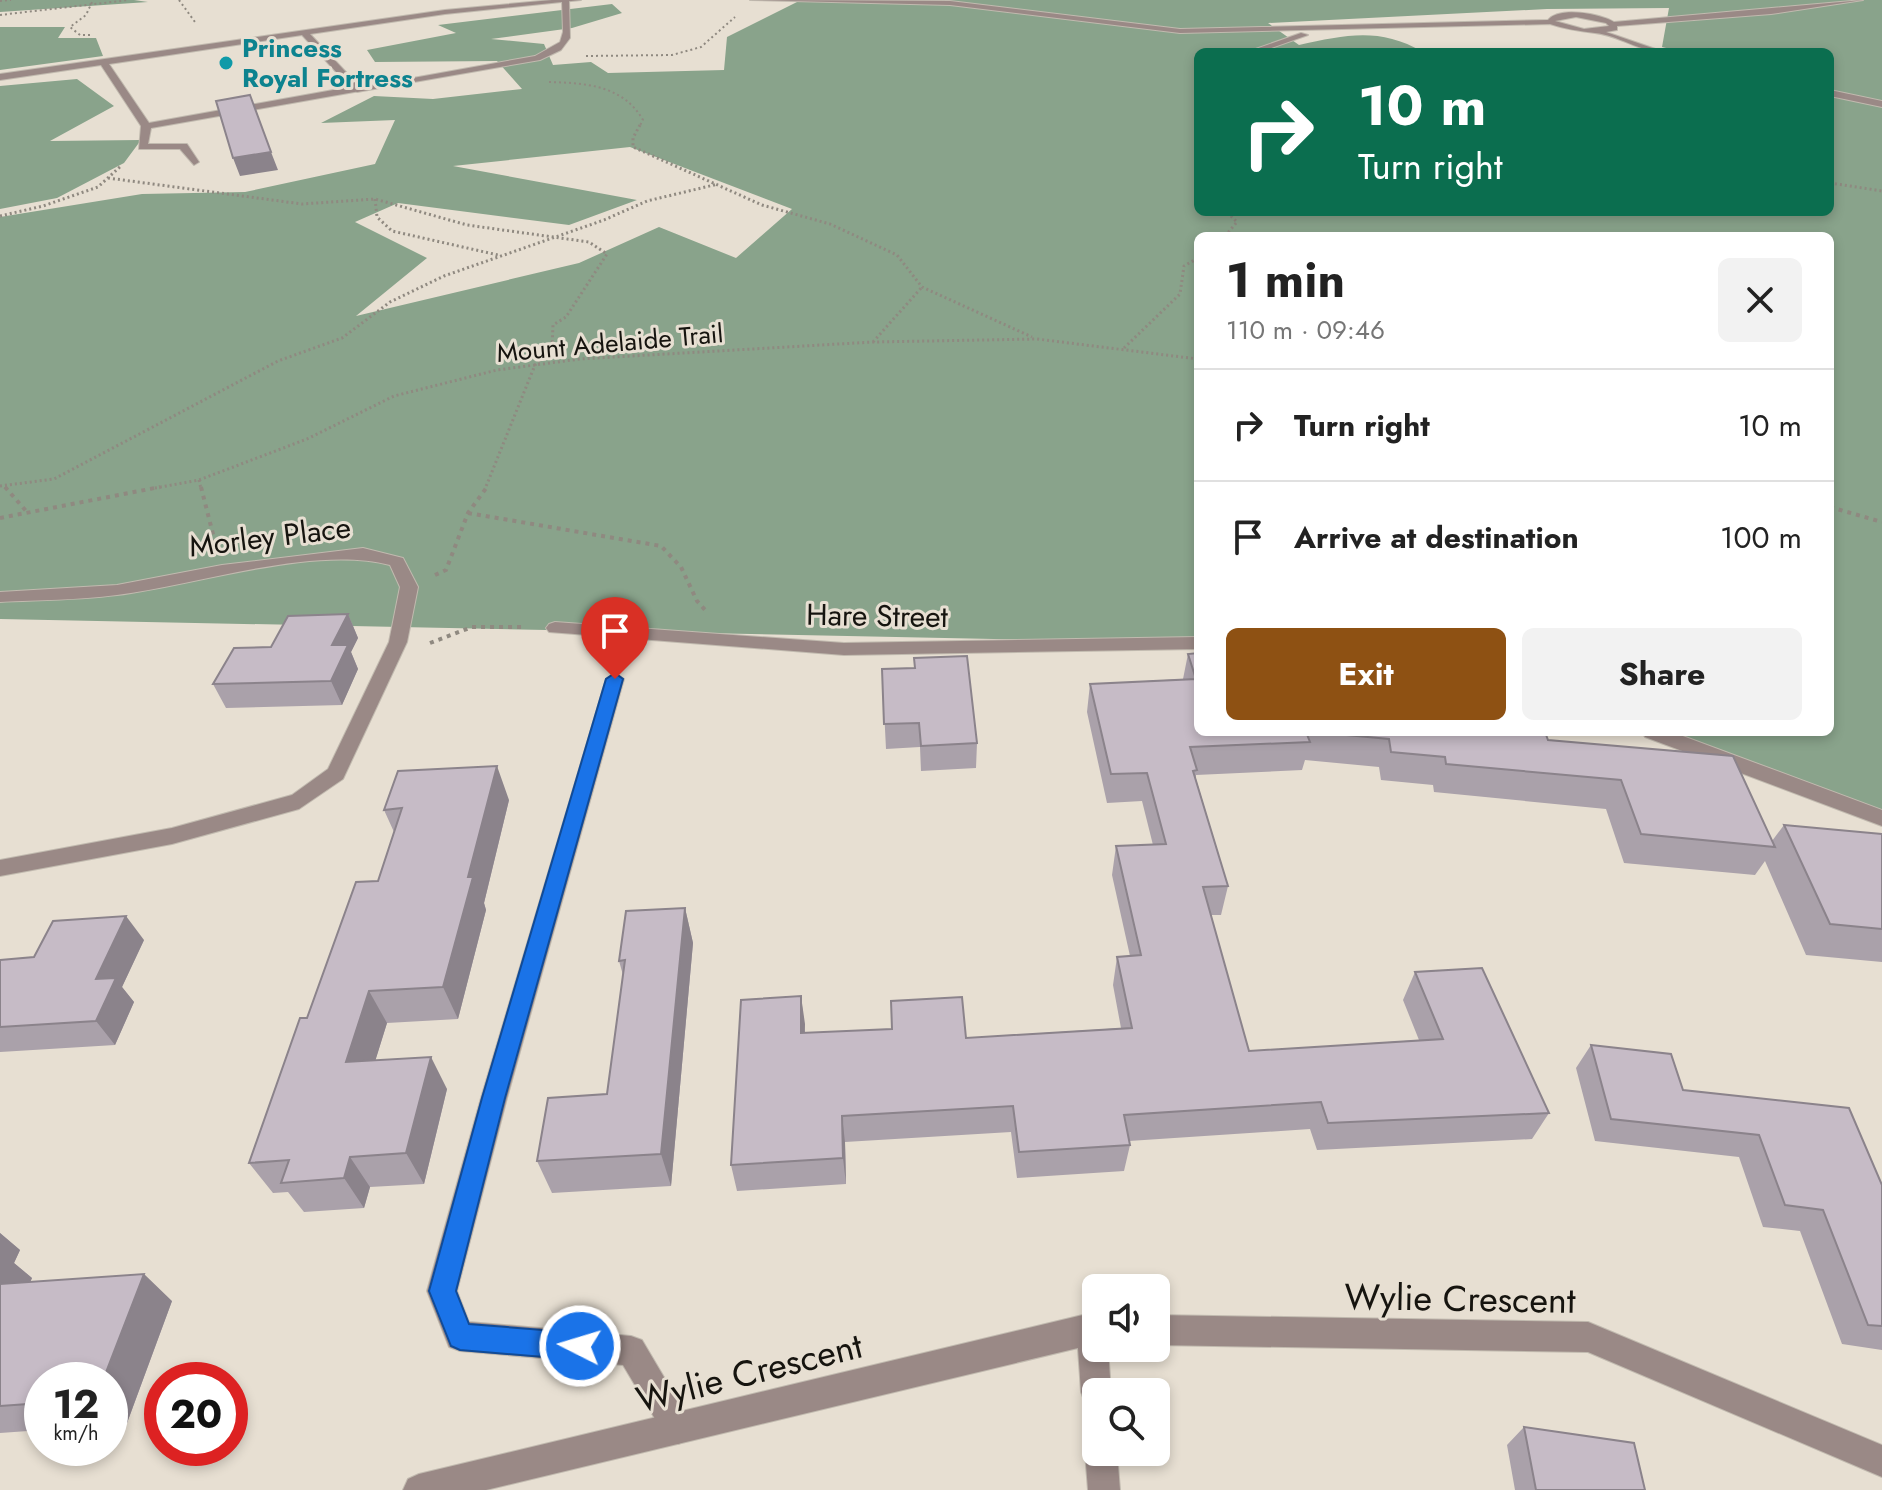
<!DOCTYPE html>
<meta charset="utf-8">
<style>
:root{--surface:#fff;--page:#f2f2f2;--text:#222;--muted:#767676;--line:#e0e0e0;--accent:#8e5113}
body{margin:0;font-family:Jost,sans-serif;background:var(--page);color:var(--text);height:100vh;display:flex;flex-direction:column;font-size:30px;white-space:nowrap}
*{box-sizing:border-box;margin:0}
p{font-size:26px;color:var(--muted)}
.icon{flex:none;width:44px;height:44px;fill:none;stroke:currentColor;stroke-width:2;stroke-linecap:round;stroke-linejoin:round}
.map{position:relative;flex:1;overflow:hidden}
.drawer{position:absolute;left:1194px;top:232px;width:640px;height:504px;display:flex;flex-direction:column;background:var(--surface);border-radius:12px;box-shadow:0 4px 12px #0003}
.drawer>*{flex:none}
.hud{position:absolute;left:1194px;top:48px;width:640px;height:168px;border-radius:12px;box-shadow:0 4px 12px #0003;background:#0b6e4f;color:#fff;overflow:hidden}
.fabs{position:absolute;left:1082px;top:1274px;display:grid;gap:16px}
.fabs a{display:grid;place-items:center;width:88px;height:88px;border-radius:12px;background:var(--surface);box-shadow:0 4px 12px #0003;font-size:40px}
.speed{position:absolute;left:24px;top:1362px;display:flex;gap:16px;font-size:40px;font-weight:700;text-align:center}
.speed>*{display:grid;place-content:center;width:104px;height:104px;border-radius:50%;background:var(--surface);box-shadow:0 4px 12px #0003;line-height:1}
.speed small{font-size:20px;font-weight:400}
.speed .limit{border:12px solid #d22;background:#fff;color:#111}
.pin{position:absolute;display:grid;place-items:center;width:68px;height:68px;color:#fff;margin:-82px -34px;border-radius:50% 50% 50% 0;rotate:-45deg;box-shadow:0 0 8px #0007}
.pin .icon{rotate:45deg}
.me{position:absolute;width:88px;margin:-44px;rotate:275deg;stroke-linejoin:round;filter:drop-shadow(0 0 6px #0008)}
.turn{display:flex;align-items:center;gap:28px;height:168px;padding:0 32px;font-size:36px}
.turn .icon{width:104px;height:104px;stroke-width:2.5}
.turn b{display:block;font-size:56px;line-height:68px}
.round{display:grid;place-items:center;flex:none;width:84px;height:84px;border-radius:12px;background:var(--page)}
.summary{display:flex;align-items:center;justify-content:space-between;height:136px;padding:0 32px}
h1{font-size:48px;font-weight:700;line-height:60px}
.action{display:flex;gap:16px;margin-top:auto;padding:16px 32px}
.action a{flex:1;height:92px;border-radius:12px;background:var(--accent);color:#fff;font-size:32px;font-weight:700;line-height:92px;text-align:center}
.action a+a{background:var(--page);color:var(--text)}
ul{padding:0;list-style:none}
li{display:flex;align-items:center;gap:24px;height:112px;padding:0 32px;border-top:2px solid var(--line)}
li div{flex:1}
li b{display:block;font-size:30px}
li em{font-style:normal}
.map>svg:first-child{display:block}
.forest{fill:#89a38b;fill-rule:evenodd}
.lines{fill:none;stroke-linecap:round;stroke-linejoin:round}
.lane-casing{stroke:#c1baaf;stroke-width:2}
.street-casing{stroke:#c1baaf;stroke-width:2}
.path-far2{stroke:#8f8980;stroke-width:2;stroke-dasharray:2 3;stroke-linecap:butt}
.path-far1{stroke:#8f8980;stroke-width:3;stroke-dasharray:2 3;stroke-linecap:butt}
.path{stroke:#8f8980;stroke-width:4;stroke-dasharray:4 5;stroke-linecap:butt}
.lane{fill:#9a8986;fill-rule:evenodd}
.street{fill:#9a8986;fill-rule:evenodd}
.wall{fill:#aaa1aa}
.shaded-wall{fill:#8b838b}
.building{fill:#c6bbc6;stroke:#8b838b;stroke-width:2}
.route{fill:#1a73e8;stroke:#114b97;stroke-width:2}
.culture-dot{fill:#0f9aa8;stroke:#e7dfd2;stroke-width:3}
.labels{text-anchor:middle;stroke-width:6;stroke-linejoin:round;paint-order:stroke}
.far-culture-label{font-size:26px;font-weight:bold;fill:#0d838f;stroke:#e7dfd2;text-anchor:start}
.far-street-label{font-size:26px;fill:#16140f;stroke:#e7dfd2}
.street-label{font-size:30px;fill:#16140f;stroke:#e7dfd2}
.near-street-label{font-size:36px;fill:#16140f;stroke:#e7dfd2}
</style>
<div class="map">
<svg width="1882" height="1490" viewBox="0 0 1882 1490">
<rect width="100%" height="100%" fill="#e7dfd2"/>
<!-- forest -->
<path class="forest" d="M0 0H134L148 2 0 12Z
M801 0H1882V818L1652 732H1830V236H1198V643L0 619V217L142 194 245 192 375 164 395 120 321 123 374 96 433 99 522 89 497 61 375 62 367 50 456 33 438 25 612 4 622 13 572 28 491 39 544 44 553 65 591 62 608 73 724 70 727 37ZM1669 8 1662 47 1683 52H1830V212H1198V52H1423C1379 27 1346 35 1299 45L1268 23 1547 9ZM630 147 792 209 736 258 659 227 579 263 356 316 427 258 355 222 398 203 569 225 637 200 453 166Z
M0 27H65L58 38H96L103 56 0 70Z
M77 79 114 106 50 141 141 140 124 163 57 198 0 209V86Z"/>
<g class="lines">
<!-- lane casing -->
<g class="lane-casing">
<path id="lane" d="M569 0 570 38 561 50 540 60 357 92 352 89 535 56 560 42 563 32 562 1Z
M615 673 624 679 507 1098 457 1291 469 1322 631 1336 642 1340 694 1428 689 1439 678 1444 667 1439 623 1365 460 1351 449 1347 427 1291 481 1098 606 679Z"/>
</g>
<!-- street casing -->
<g class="street-casing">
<path id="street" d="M552 0H581L445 14 310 34 360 87V91L151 128 148 144H187L199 162 194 165 180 149H139L141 126 101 65 0 80V74L445 10ZM302 35 350 87 149 123 109 64Z
M750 0 950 1 1180 29 1548 20C1560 6 1600 14 1614 22L1863 0 1771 14 1617 26V30L1606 32 1664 52C1639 52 1618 35 1595 33 1579 31 1565 29 1550 24L1180 33 950 5ZM1576 17 1606 23 1609 26 1584 29 1555 21Z
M1301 33 1308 35 1260 52H1247Z
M1830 90 1882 101V107L1830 96Z
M363 548 403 558 418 587 407 642 343 779 299 809 172 844 0 876V860L172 828 292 795 328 769 389 642 400 587 390 565C313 545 197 585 117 595 78 600 39 600 0 602V592L117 585 222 565Z
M555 622 844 643 1198 637V649L844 655 549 632 546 628 549 624Z
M1642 732H1672L1882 810V826L1645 737Z
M1091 1313 1096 1314V1348H1108L1111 1392H1096V1407L1085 1403 1081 1392 1078 1348 486 1490H403L408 1479 419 1474Z
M1156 1315 1588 1322 1882 1445V1477L1588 1352 1156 1345Z
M1096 1438V1452H1117L1120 1490H1088L1085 1452 1090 1441Z"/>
</g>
<!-- path-far2 -->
<path class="path-far2" d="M179 0 195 22
M0 1 11 0
M0 15 129 0
M90 35H80L70 27 86 15 93 0
M586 56 672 55 701 47 735 17
M549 82C585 83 623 85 643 120L639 127"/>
<!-- path-far1 -->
<path class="path-far1" d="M640 125 633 138V147L762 205 830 224 897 255 922 287 1032 337
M108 178 302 204 375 199 467 225 589 242 607 254 566 317 553 325 552 347 535 365 485 489
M1830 183 1882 191
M375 199 377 217 392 231 498 255
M0 216 43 206 98 187 122 165
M1225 236 1237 222 1227 212
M873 342 922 287
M1124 348 1180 294 1184 266 1198 258
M199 480 201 489
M0 486 54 479 278 361 342 338 390 302 444 276 604 220 647 201 718 184
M5 487 7 489
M150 489 199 480 307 439 394 396 497 370 580 359 873 342 1037 339 1198 359"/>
<!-- path -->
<path class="path" d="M5 487 27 512
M201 487 216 546
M1830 507 1882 522
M468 513 661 546 681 567 697 601 706 611
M0 518 160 487
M435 575 446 570 468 513 487 487
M430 643 472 627H524"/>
<!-- lane -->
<use href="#lane" class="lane"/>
<!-- street -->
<use href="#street" class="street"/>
</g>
<!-- wall -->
<path class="wall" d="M348 614 358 638 351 652 358 669 342 705 226 708 213 684 271 647Z
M1198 653V732H1545L1548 740 1772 841 1784 825 1882 834V962L1806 955 1765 861 1755 875 1624 863 1606 809 1434 792 1433 785 1381 780 1379 767 1305 760 1302 770 1196 775V779L1228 886 1221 915H1211L1249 1051 1419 1040 1403 1000 1415 972 1549 1113 1532 1139 1317 1150 1310 1129 1129 1141 1130 1145 1124 1171 1017 1178 1011 1132 845 1142 846 1184 737 1191 731 1165 801 996 805 1033 966 1038 1121 1028 1113 985 1117 957 1130 956 1112 875 1116 846 1153 845 1142 801 1107 803 1087 712 1090 684 1183 679 1188 654Z
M882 669 977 743 976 768 921 771 920 747 886 749Z
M509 800 484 903 486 910 458 1019 387 1023 375 1061 447 1089 424 1184 370 1187 364 1208 304 1212 288 1192 273 1193 249 1163 307 1018 378 881 394 832 384 810Z
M685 908 693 943 671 1186 552 1193 537 1161 607 1094 623 975 619 961Z
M144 940 122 987 134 1002 115 1045 0 1052V960L34 957Z
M1591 1045 1882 1185V1350L1842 1344 1800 1231 1763 1227 1739 1157 1595 1141 1576 1068Z
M0 1233 20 1250 14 1263 32 1278 30 1282 172 1301 127 1423 110 1424V1380H42V1430L0 1433Z
M1524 1427 1645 1490H1515L1507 1445Z"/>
<!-- shaded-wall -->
<path class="shaded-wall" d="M271 152 278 170 240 176 233 158Z
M348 614 358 638 351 652 358 669 342 705 331 681 332 645Z
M497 766 509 800 484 903 486 910 458 1019 443 987 468 877Z
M685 908 693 943 671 1186 661 1154Z
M126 916 144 940 122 987 134 1002 115 1045 96 1021V979Z
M369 991 387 1023 365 1094 346 1062Z
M801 996 805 1024 804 1060 801 1033Z
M431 1057 447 1089 424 1184 406 1153Z
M842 1116 845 1142 846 1184 843 1158Z
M350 1157 370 1187 364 1208 344 1178Z
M0 1233 20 1250 14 1263 32 1278 17 1312 0 1299Z
M144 1274 172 1301 127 1423 110 1410V1380H103Z"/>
<!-- building -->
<path class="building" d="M250 95 271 152 233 158 216 101Z
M348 614 332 645H348L331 681 213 684 234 648 271 647 288 616Z
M1198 653V732H1306L1310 742 1190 747 1197 770 1193 771 1228 886 1203 887 1249 1051 1443 1039 1415 972 1482 968 1549 1113 1328 1123 1321 1102 1124 1115 1130 1145 1019 1152 1013 1106 842 1116 843 1158 731 1165 741 1000 801 996V1033L892 1029 891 1001 962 997 966 1038 1132 1028 1117 957 1141 955 1116 846 1166 844 1147 773 1111 774 1090 684 1196 679 1188 654Z
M967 656 977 743 921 746 919 723 884 724 882 669 915 668 914 658Z
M1314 732H1545L1548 740 1733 756 1775 847 1641 834 1621 780 1446 764 1445 757 1391 752 1389 739Z
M497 766 468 877H473L443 987 369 991 346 1062 431 1057 406 1153 350 1157 344 1178 281 1183 289 1160 249 1163 300 1018H307L356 882 378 881 402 808 384 810 398 771Z
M1784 825 1882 834V929L1830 924Z
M685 908 661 1154 537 1161 548 1098 607 1094 625 960 619 961 626 911Z
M126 916 96 979 116 978 96 1021 0 1027V960L34 957 53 921Z
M1591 1045 1671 1054 1683 1090 1849 1108 1882 1185V1326L1868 1325 1823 1210 1785 1205 1759 1135 1611 1119Z
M144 1274 103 1380H42V1403L0 1406V1284Z
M1524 1427 1634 1443 1645 1490H1536Z"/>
<!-- route -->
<path class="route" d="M615 673 623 679 505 1098 456 1291 469 1324 580 1333 589 1337 593 1346 589 1356 580 1360 460 1350 451 1346 429 1291 482 1098 606 679Z"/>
<!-- markers -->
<circle class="culture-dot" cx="226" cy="63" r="8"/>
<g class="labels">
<!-- far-culture labels -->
<g class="far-culture-label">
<text x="242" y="57">Princess<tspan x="242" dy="30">Royal Fortress</tspan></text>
</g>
<!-- far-street labels -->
<g class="far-street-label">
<text transform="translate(610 343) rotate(-5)" y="9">Mount Adelaide Trail</text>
</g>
<!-- street labels -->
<g class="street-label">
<text transform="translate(270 537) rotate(-7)" y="10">Morley Place</text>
<text transform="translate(877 616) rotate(1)" y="10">Hare Street</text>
</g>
<!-- near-street labels -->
<g class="near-street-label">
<text transform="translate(1460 1298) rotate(1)" y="13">Wylie Crescent</text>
<text transform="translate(749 1372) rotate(-14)" y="13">Wylie Crescent</text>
</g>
</g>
</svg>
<div class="fabs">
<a><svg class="icon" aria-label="sound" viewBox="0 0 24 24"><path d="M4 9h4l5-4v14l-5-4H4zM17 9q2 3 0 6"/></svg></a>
<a><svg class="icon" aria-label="search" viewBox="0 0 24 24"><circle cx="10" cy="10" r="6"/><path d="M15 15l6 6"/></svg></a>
</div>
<div class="speed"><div>12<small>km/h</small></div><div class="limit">20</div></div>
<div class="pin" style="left:615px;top:679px;background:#d93025"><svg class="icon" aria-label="arrive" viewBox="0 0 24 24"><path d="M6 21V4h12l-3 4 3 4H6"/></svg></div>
<svg class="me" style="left:580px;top:1346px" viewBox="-20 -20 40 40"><circle r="17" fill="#1a73e8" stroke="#fff" stroke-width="3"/><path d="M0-11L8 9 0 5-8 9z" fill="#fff"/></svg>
<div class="hud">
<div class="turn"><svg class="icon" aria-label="right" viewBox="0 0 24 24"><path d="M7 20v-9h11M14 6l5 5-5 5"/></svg><div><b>10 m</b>Turn right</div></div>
</div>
<section class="drawer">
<div class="summary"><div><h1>1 min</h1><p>110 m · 09:46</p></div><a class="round"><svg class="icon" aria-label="close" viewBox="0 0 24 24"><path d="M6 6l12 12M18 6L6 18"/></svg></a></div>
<ul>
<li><svg class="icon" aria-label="right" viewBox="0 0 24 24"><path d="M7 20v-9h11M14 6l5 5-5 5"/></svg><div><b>Turn right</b></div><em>10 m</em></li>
<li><svg class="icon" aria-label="arrive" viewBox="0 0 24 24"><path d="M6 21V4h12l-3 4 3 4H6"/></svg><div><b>Arrive at destination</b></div><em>100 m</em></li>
</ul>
<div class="action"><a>Exit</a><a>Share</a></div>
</section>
</div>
